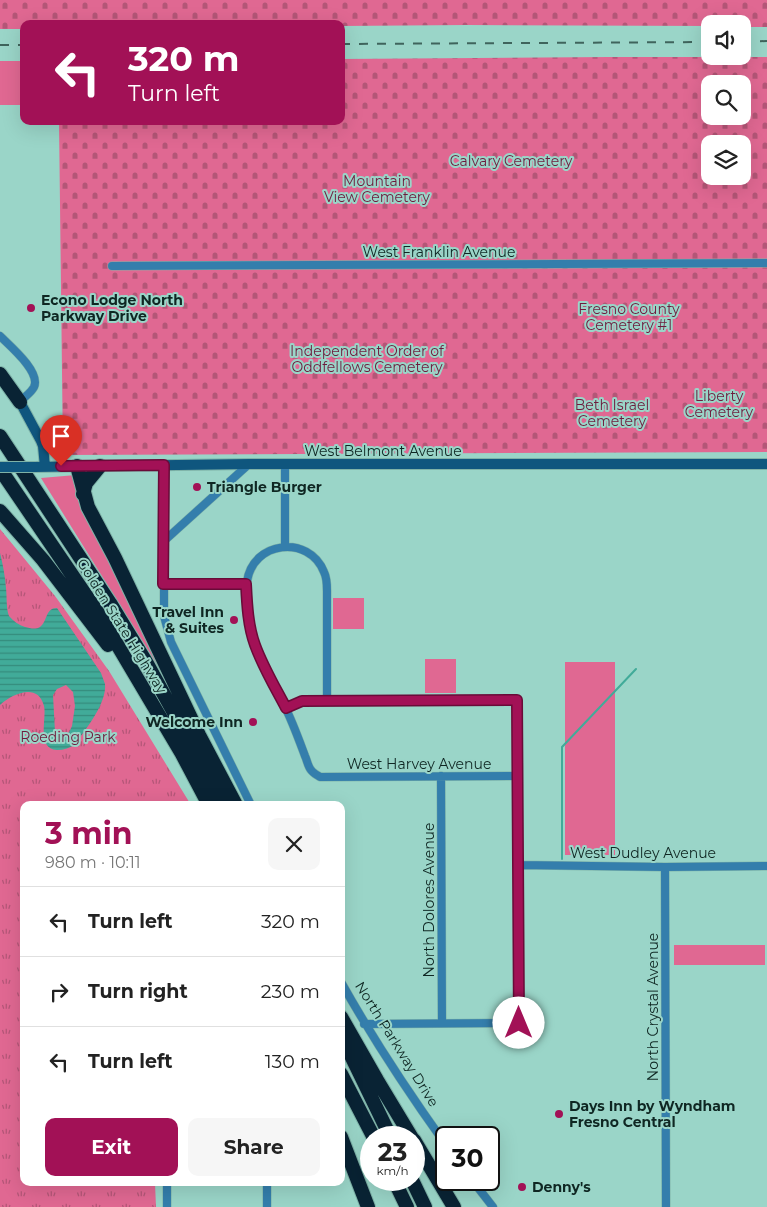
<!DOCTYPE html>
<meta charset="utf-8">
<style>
:root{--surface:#fff;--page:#f6f6f6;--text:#222;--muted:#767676;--line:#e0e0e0;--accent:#a21156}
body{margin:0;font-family:Montserrat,sans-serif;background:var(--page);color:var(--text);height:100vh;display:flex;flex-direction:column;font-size:19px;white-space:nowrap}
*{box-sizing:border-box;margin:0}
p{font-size:16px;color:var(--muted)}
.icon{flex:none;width:28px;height:28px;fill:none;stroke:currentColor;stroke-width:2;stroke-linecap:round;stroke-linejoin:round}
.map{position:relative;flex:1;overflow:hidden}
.panel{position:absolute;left:20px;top:801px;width:325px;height:385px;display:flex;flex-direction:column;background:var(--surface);border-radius:10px;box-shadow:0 5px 20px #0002}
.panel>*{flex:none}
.hud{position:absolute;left:20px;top:20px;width:325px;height:105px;border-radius:10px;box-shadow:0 5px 20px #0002;background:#a21156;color:#fff;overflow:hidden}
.fabs{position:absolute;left:701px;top:15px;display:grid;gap:10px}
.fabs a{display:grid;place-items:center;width:50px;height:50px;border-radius:10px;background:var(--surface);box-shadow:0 5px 20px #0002;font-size:25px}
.speed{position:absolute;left:360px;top:1126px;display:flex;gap:10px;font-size:25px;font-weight:700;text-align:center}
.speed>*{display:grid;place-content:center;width:65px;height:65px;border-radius:50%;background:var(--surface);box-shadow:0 5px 20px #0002;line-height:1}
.speed small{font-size:12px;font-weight:400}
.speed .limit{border:2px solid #111;border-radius:8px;background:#fff;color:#111}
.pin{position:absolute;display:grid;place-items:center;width:42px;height:42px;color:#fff;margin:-51px -21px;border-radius:50% 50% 50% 0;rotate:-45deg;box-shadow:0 0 5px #0007}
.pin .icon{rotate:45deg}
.me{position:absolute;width:55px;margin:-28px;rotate:0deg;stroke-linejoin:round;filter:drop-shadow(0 0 4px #0008)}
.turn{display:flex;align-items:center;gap:18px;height:105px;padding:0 25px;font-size:22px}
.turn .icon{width:65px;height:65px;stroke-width:2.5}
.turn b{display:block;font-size:35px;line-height:42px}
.round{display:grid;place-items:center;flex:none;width:52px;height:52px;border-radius:10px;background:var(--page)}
.summary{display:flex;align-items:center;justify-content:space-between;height:85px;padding:0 25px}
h1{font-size:30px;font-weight:700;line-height:38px;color:var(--accent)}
.button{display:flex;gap:10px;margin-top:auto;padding:10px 25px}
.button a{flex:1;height:58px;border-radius:10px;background:var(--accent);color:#fff;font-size:20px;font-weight:700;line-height:58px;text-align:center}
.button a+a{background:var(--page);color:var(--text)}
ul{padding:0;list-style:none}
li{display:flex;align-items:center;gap:15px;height:70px;padding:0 25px;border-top:1px solid var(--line)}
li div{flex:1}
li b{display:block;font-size:19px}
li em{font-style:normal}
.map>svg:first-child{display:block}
.grass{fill:#e06892}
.cemetery{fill:url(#cemetery-stones);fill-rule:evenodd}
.park{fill:url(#park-tufts)}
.water{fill:url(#water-rules);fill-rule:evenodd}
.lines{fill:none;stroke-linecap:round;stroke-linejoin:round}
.stream{stroke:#41ab99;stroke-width:2}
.street-casing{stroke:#7eb2a7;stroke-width:9}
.secondary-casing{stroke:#7eb2a7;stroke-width:12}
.highway-casing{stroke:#7eb2a7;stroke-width:16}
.street{stroke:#347eac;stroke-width:8}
.secondary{stroke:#0f567e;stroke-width:10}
.highway{stroke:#092334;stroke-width:14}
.rail{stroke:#3f645c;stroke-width:2;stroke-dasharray:9 9;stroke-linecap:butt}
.secondary-bridge-casing{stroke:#7eb2a7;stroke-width:12;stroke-linecap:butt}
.secondary-bridge{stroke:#0f567e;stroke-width:10}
.route-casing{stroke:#690b38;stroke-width:12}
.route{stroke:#a21156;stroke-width:9}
.poi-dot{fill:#a21156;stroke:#9ad5c8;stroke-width:2}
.labels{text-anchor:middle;stroke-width:4;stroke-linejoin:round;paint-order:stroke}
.park-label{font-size:14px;fill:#6e1c3d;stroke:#9ad5c8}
.street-label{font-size:14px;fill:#0f2723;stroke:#9ad5c8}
.poi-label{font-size:14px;font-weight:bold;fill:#0f2723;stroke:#9ad5c8;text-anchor:start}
</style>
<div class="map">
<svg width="767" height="1207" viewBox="0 0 767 1207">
<defs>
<pattern id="cemetery-stones" width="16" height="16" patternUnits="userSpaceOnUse" patternTransform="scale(1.25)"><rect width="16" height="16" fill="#e06892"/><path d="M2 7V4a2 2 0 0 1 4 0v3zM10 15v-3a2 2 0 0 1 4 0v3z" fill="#b45677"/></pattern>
<pattern id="park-tufts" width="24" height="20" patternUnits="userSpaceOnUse" patternTransform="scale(1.25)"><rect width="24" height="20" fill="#e06892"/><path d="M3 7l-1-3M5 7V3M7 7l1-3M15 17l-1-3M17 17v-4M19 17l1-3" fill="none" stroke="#b45677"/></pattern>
<pattern id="water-rules" width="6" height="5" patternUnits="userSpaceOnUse" patternTransform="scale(1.25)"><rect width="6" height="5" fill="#41ab99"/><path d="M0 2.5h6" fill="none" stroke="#358b7c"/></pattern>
</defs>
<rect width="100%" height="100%" fill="#9ad5c8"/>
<!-- grass -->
<path class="grass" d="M0 61H24V105H0Z
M76 475 164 676 41 478Z
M333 598H364V629H333Z
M425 659H456V693H425Z
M565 662H615V855H565Z
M674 945H765V965H674Z"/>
<!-- cemetery -->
<path class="cemetery" d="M0 0H767V27H743L742 24H710V26L467 25 341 26V24H24V29H0Z
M609 57H767V452L63 455 59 121H341V59ZM710 84H742V116H710ZM710 144H742V176H710Z"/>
<!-- park -->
<path class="park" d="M0 529 55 596 109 671 191 805H24V1182L155 1183 156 1207H0Z"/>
<!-- water -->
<path class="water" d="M0 553C3 565 5 576 6 588 7 596 6 609 9 616 13 621 19 625 25 627 30 628 35 630 40 627 48 621 45 608 57 608L101 673C102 676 104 681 105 684 107 703 86 729 75 744 70 748 64 750 57 750 36 749 47 718 44 706 38 682 12 694 0 705ZM66 685 73 692 75 706 72 726 67 737H60L55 732 53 695 57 689Z"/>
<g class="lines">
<!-- stream -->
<path class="stream" d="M562 859V747L636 669"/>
<!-- street casing -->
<g class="street-casing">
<path id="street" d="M112 266 767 263
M0 336C10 346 41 372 34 387 31 393 24 397 20 402
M164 465V616L171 642 251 805
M164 541 249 464
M285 546V464
M163 584H246
M327 701V591C327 585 327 578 324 572 309 534 252 541 247 582 246 590 247 599 248 608 249 620 251 633 255 645 263 667 275 686 285 707 293 723 299 740 305 756 307 760 308 767 311 770 313 773 317 775 320 777L518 776
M286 708 293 704 302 701 517 700 519 1023 364 1024
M441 776 442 1023
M518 865 665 867 767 866
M665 867 666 1207
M341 982C373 1039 408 1092 446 1145
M472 1180 493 1207
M167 1182V1207
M267 1182V1207"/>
</g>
<!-- secondary casing -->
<g class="secondary-casing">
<path id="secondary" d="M20 402 41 441 43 446 45 467
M34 467 249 464H767"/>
</g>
<!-- highway casing -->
<g class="highway-casing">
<path id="highway" d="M0 374 20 402
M0 436 110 603 146 662 225 805
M77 466 88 507 115 558 199 735 236 805
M0 469 102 619 182 754 209 805
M83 494 86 483 100 466
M0 511 43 560 108 645
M341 1017 377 1080 412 1138
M343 1039 391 1138
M341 1074 374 1138
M341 1137 368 1207
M414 1140 454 1207
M394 1180 407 1207
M412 1180 425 1207"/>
</g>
<!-- street -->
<use href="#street" class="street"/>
<!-- secondary -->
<use href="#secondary" class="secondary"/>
<!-- highway -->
<use href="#highway" class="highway"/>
<!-- rail -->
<path class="rail" d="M742 42 767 41
M341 44 710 42
M0 45H24"/>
<!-- secondary-bridge casing -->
<g class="secondary-bridge-casing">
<path id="secondary-bridge" d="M0 467H34"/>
</g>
<!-- secondary-bridge -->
<use href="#secondary-bridge" class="secondary-bridge"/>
</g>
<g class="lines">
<!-- route casing -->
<g class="route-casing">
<path id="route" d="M61 466 164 465 163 584H246C247 604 248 626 255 645 263 667 275 687 286 708L302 701 517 700 519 1023"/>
</g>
<!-- route -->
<use href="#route" class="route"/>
</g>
<!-- markers -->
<g class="poi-dot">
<circle cx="31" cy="308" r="5"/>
<circle cx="197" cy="487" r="5"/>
<circle cx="234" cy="620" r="5"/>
<circle cx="253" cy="722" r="5"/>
<circle cx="559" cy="1114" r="5"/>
<circle cx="522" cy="1187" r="5"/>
</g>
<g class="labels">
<!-- park labels -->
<g class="park-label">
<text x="511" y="166">Calvary Cemetery</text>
<text x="377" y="186">Mountain<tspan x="377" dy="16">View Cemetery</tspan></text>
<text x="629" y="314">Fresno County<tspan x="629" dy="16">Cemetery #1</tspan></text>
<text x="367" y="356">Independent Order of<tspan x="367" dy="16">Oddfellows Cemetery</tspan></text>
<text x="719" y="401">Liberty<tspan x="719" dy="16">Cemetery</tspan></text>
<text x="612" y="410">Beth Israel<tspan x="612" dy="16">Cemetery</tspan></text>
<text x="68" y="742">Roeding Park</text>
</g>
<!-- street labels -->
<g class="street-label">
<text x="439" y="257">West Franklin Avenue</text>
<text x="383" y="456">West Belmont Avenue</text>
<text transform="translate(122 626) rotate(58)" y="5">Golden State Highway</text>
<text x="419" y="769">West Harvey Avenue</text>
<text x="643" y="858">West Dudley Avenue</text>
<text transform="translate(429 900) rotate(-90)" y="5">North Dolores Avenue</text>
<text transform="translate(653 1007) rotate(-90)" y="5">North Crystal Avenue</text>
<text transform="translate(397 1044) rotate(58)" y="5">North Parkway Drive</text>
</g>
<!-- poi labels -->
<g class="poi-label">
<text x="41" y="305">Econo Lodge North<tspan x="41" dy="16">Parkway Drive</tspan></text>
<text x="207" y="492">Triangle Burger</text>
<text x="224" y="617" text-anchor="end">Travel Inn<tspan x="224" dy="16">&amp; Suites</tspan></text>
<text x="243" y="727" text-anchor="end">Welcome Inn</text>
<text x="569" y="1111">Days Inn by Wyndham<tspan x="569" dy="16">Fresno Central</tspan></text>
<text x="532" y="1192">Denny's</text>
</g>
</g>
</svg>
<div class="fabs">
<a><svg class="icon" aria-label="sound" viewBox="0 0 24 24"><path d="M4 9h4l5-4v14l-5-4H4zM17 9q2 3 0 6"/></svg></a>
<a><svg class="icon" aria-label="search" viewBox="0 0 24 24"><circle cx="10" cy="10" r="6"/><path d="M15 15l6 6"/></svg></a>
<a><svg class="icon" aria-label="layers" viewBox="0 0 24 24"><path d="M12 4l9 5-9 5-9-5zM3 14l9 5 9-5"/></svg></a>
</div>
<div class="speed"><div>23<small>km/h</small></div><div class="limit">30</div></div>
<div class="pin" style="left:61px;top:466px;background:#d93025"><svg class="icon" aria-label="arrive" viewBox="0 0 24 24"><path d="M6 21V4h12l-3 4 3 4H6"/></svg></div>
<svg class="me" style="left:519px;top:1023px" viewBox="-20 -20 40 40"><circle r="19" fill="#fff"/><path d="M0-13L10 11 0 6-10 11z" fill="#a21156"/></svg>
<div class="hud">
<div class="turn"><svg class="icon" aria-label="left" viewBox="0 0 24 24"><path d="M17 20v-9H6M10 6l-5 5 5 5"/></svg><div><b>320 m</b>Turn left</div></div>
</div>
<section class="panel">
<div class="summary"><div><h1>3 min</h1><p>980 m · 10:11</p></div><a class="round"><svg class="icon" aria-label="close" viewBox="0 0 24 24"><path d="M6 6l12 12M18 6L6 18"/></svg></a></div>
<ul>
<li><svg class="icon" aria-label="left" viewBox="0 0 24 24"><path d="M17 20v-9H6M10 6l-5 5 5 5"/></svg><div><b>Turn left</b></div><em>320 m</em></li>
<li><svg class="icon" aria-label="right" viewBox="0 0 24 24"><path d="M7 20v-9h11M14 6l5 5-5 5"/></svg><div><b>Turn right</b></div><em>230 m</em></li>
<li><svg class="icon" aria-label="left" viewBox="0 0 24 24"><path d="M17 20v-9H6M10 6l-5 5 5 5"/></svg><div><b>Turn left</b></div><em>130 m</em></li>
</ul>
<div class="button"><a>Exit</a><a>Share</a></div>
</section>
</div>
